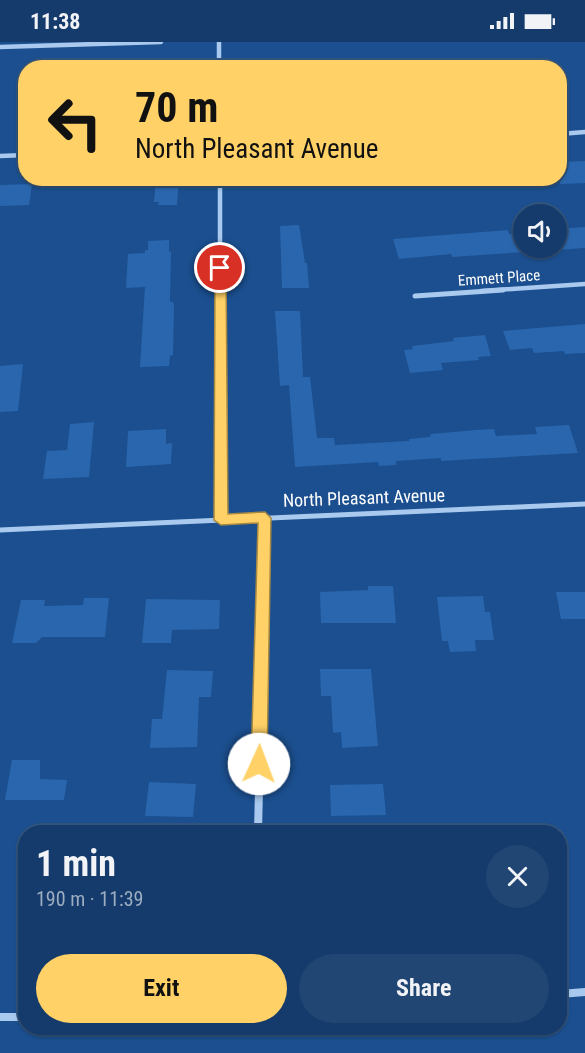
<!DOCTYPE html>
<meta charset="utf-8">
<style>
:root{--surface:#143b6b;--page:#214673;--text:#f1f3f6;--muted:#9dadc1;--line:#33557e;--accent:#ffd166}
body{margin:0;font-family:"Roboto Condensed",sans-serif;background:var(--page);color:var(--text);height:100vh;display:flex;flex-direction:column;font-size:22px;white-space:nowrap}
*{box-sizing:border-box;margin:0}
p{font-size:20px;color:var(--muted)}
.icon{flex:none;width:33px;height:33px;fill:none;stroke:currentColor;stroke-width:2;stroke-linecap:round;stroke-linejoin:round}
.map{position:relative;flex:1;overflow:hidden}
.panel{position:absolute;left:18px;top:783px;width:549px;height:210px;display:flex;flex-direction:column;background:var(--surface);border-radius:24px;box-shadow:0 2px 4px #0004,0 0 0 2px var(--line)}
.panel>*{flex:none}
.banner{position:absolute;left:18px;top:18px;width:549px;height:126px;border-radius:24px;box-shadow:0 2px 4px #0004,0 0 0 2px var(--line);background:#ffd166;color:#111;overflow:hidden}
.tools{position:absolute;left:513px;top:162px;display:grid;gap:12px}
.tools a{display:grid;place-items:center;width:54px;height:54px;border-radius:50%;background:var(--surface);box-shadow:0 2px 4px #0004,0 0 0 2px var(--line);font-size:30px}
.pin{position:absolute;display:grid;place-items:center;width:51px;height:51px;color:#fff;margin:-26px;border:3px solid #fff;border-radius:50%;box-shadow:0 2px 6px #0007}
.me{position:absolute;width:66px;margin:-33px;rotate:2deg;stroke-linejoin:round;filter:drop-shadow(0 0 4px #0008)}
.turn{display:flex;align-items:center;gap:21px;height:126px;padding:0 18px;font-size:27px}
.turn .icon{width:78px;height:78px;stroke-width:2.5}
.turn b{display:block;font-size:42px;line-height:51px}
.round{display:grid;place-items:center;flex:none;width:63px;height:63px;border-radius:32px;background:var(--page)}
.overview{display:flex;align-items:center;justify-content:space-between;height:102px;padding:0 18px}
h1{font-size:36px;font-weight:700;line-height:45px}
.button{display:flex;gap:12px;margin-top:auto;padding:12px 18px}
.button a{flex:1;height:69px;border-radius:36px;background:var(--accent);color:#111;font-size:24px;font-weight:700;line-height:69px;text-align:center}
.button a+a{background:var(--page);color:var(--text)}
.status{display:flex;justify-content:space-between;align-items:center;height:42px;padding:0 30px;background:var(--surface);direction:ltr}
.status svg{height:16px;fill:currentColor}
.map>svg:first-child{display:block}
.building{fill:#2a66ad}
.lines{fill:none;stroke-linecap:round;stroke-linejoin:round}
.minor-far2{stroke:#a9c9ee;stroke-width:4.5}
.minor-far1{stroke:#a9c9ee;stroke-width:5}
.minor{stroke:#a9c9ee;stroke-width:8}
.route{fill:#ffd166;stroke:#a68842;stroke-width:1.5}
.labels{text-anchor:middle;stroke-width:6;stroke-linejoin:round;paint-order:stroke}
.far-street-label{font-size:15px;fill:#fff;stroke:#1b4f8f}
.street-label{font-size:18px;fill:#fff;stroke:#1b4f8f}
</style>
<div class="status"><b>11:38</b><svg viewBox="0 0 49 12"><path d="M0 12V9h3v3zM5 12V6h3v6zM10 12V3h3v9zM15 12V0h3v12zM26 1h20v11H26zM47 4h2v5h-2z"/></svg></div>
<div class="map">
<svg width="585" height="1011" viewBox="0 0 585 1011">
<rect width="100%" height="100%" fill="#1b4f8f"/>
<!-- building -->
<path class="building" d="M585 119V141L560 142V120Z
M156 136H179L177 163H158L159 160H154Z
M32 142 29 163 0 164V143Z
M299 183 305 221H307L309 246H282L280 184Z
M585 185V206L556 208V187Z
M508 188 509 192H517L524 210 452 215 451 212 399 217 393 197Z
M169 198V210L171 209 170 260H173L174 264 173 313 170 314 169 324 140 325 145 245 126 246 128 212 145 211V208H148V199Z
M275 269H300L303 335H310L317 396H334L335 403 409 399V397L430 395 431 392 476 388 494 387 496 394 537 392 535 385 569 383 578 411 441 419V416L396 419V423L379 424 378 420 295 425 289 343 280 344Z
M585 282V311L565 312 564 309 534 311 532 306 510 308 503 289Z
M485 293 491 314 478 315 479 318 441 321 443 328 410 331 404 308 413 307 412 304 454 299 453 296Z
M23 322 18 369 0 370V324Z
M94 380 89 435 43 437 47 409 67 408 70 382Z
M166 387V402L172 401 171 422 126 425 128 389Z
M368 544H393L396 581H321L320 550 368 548Z
M556 550H585V577H561Z
M483 554 485 570H490L494 598H475L476 609 450 610 448 599H442L437 555Z
M84 556H109L105 595H42L36 601H12L21 558H45L44 564 83 563Z
M146 557 220 558 219 587 172 588 171 601H142Z
M320 627H371L378 704 342 706 341 690 333 691 331 654H321Z
M167 628 213 629 211 655H199L197 705 150 706 152 677H162Z
M12 718H40V737L67 738 64 758H5Z
M149 740 196 742 193 775 145 774Z
M383 742 386 773 331 774 330 743Z"/>
<g class="lines">
<!-- minor-far2 -->
<path class="minor-far2" d="M219 0V26
M0 5 161 0
M560 92 585 90
M0 114 26 113
M220 136V249
M481 249 585 242"/>
<!-- minor-far1 -->
<path class="minor-far1" d="M220 248 221 478
M415 254 503 248
M0 488 585 462
M263 578 265 476"/>
<!-- minor -->
<path class="minor" d="M258 790 263 576
M560 952 585 950
M0 975H26"/>
</g>
<!-- route -->
<path class="route" d="M220 222 226 226 228 472 265 470 271 476 267 722 265 728 259 730 254 728 251 722 258 481 221 483 214 478 215 226Z"/>
<g class="labels">
<!-- far-street labels -->
<g class="far-street-label">
<text transform="translate(499 236) rotate(-4)" y="5">Emmett Place</text>
</g>
<!-- street labels -->
<g class="street-label">
<text transform="translate(364 456) rotate(-2)" y="6">North Pleasant Avenue</text>
</g>
</g>
</svg>
<div class="tools">
<a><svg class="icon" aria-label="sound" viewBox="0 0 24 24"><path d="M4 9h4l5-4v14l-5-4H4zM17 9q2 3 0 6"/></svg></a>
</div>
<div class="pin" style="left:220px;top:226px;background:#d93025"><svg class="icon" aria-label="arrive" viewBox="0 0 24 24"><path d="M6 21V4h12l-3 4 3 4H6"/></svg></div>
<svg class="me" style="left:259px;top:722px" viewBox="-20 -20 40 40"><circle r="19" fill="#fff"/><path d="M0-13L10 11 0 6-10 11z" fill="#ffd166"/></svg>
<div class="banner">
<div class="turn"><svg class="icon" aria-label="left" viewBox="0 0 24 24"><path d="M17 20v-9H6M10 6l-5 5 5 5"/></svg><div><b>70 m</b>North Pleasant Avenue</div></div>
</div>
<section class="panel">
<div class="overview"><div><h1>1 min</h1><p>190 m · 11:39</p></div><a class="round"><svg class="icon" aria-label="close" viewBox="0 0 24 24"><path d="M6 6l12 12M18 6L6 18"/></svg></a></div>
<div class="button"><a>Exit</a><a>Share</a></div>
</section>
</div>
